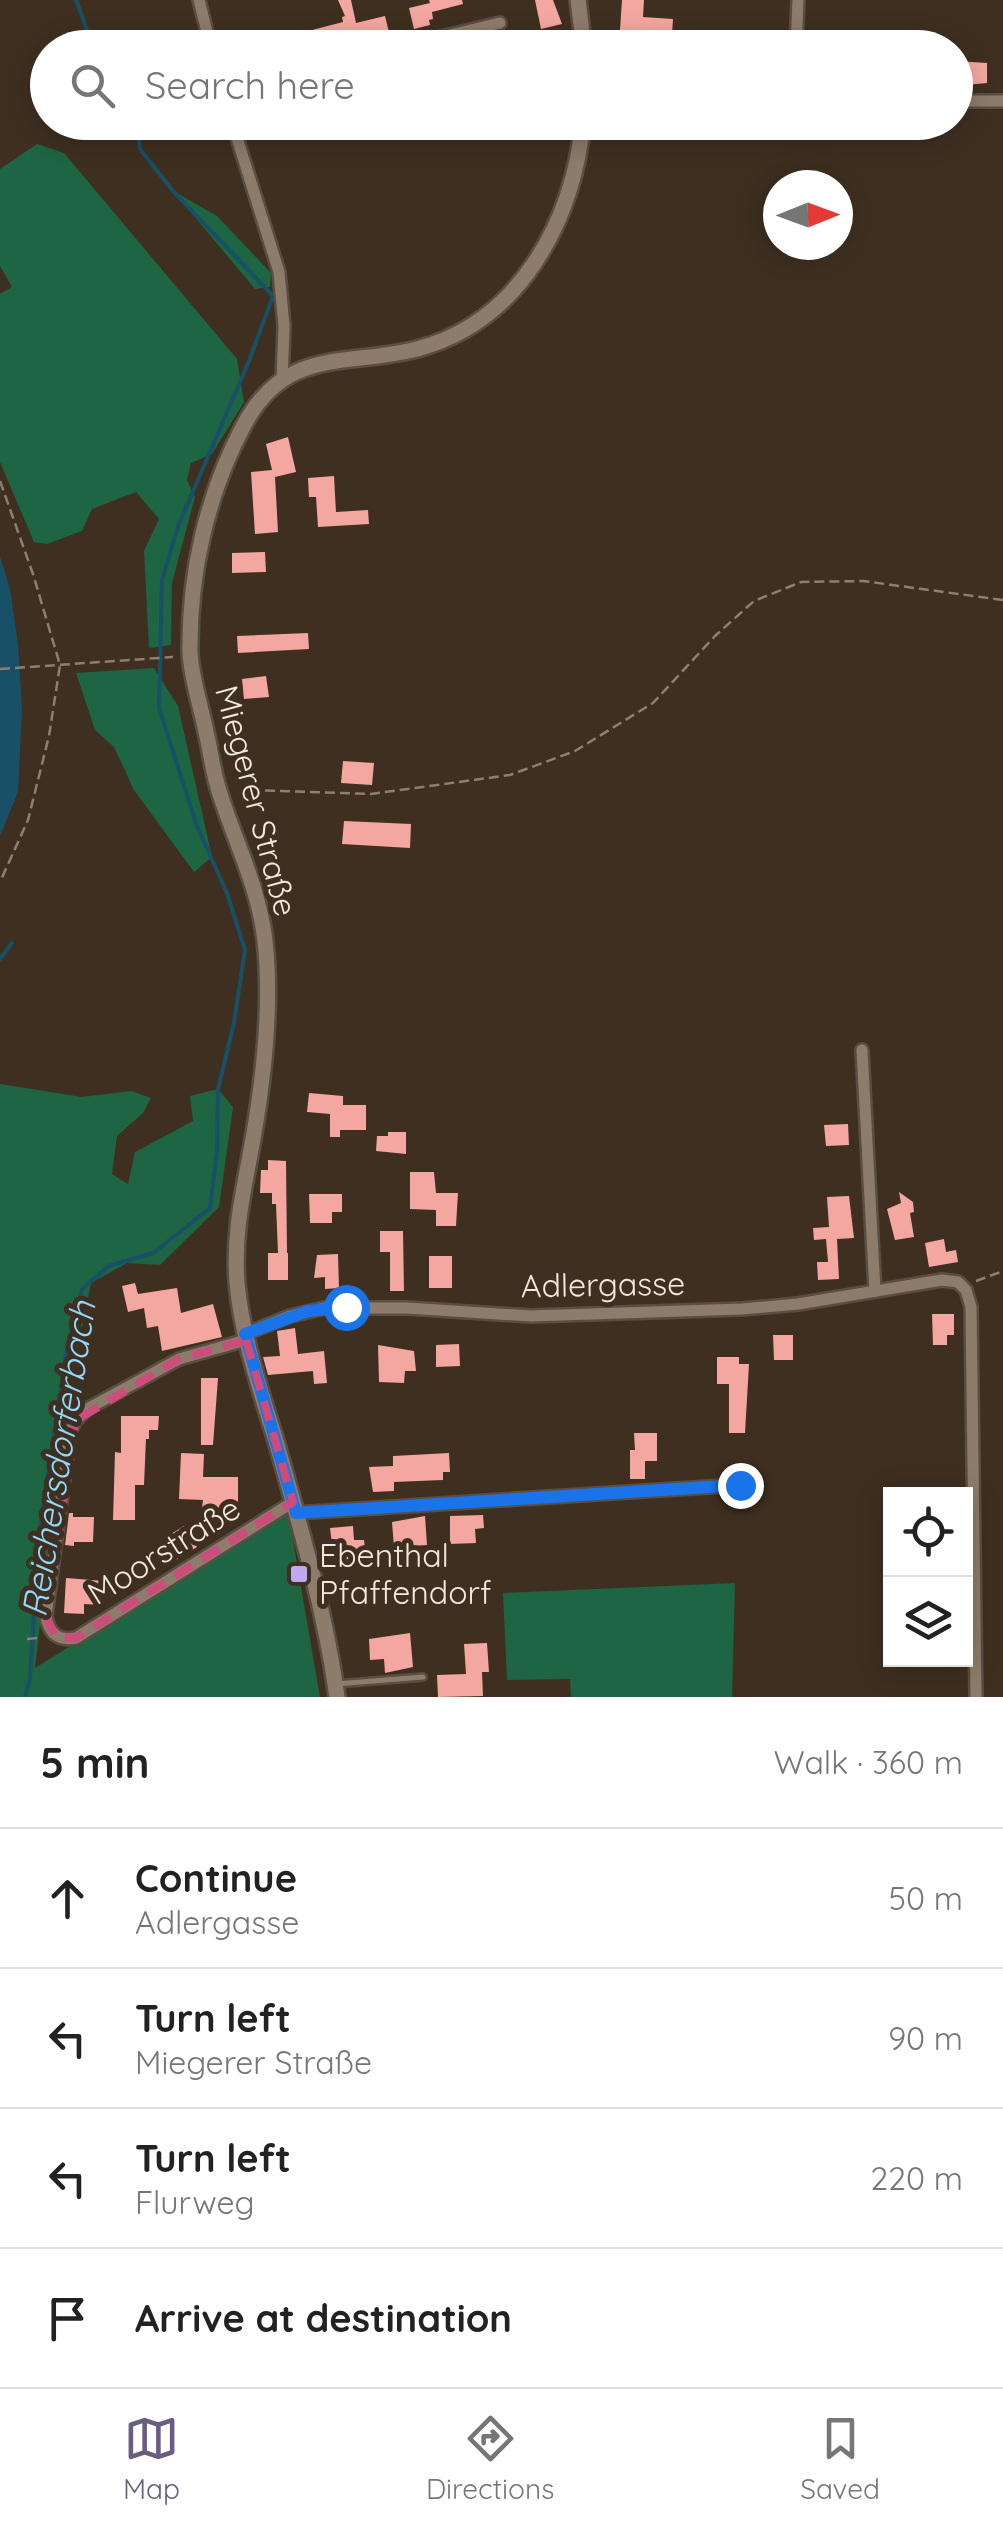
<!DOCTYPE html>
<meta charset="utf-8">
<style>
body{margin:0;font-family:Quicksand,sans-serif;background:#f6f6f6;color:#222}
.controls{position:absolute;right:30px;bottom:30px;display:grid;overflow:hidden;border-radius:0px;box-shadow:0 5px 25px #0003}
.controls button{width:90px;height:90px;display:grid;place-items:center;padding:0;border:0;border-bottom:2px solid #e0e0e0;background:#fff;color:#222;font:50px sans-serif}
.compass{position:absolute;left:763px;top:170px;width:90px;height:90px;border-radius:50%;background:#fff;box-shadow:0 5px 25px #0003;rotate:89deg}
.stop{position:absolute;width:30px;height:30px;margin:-22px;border:8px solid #1a73e8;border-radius:50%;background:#fff}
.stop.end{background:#1a73e8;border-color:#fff;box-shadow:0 2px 10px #0008}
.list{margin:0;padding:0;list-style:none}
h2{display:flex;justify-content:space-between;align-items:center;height:130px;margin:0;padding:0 40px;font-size:42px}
h2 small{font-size:32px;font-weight:400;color:#767676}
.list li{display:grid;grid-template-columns:65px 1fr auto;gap:30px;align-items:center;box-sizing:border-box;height:140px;padding:0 40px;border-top:2px solid #e0e0e0}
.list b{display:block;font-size:38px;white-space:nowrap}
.list p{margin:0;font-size:32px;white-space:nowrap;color:#767676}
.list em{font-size:32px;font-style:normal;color:#767676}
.icon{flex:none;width:55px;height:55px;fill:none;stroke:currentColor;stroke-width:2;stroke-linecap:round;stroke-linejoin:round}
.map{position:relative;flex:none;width:1003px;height:1697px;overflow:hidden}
.search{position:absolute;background:#fff;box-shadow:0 5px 25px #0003;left:30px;right:30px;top:30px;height:110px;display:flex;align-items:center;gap:25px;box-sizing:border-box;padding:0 35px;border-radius:55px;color:#767676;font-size:38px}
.sheet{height:690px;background:#fff}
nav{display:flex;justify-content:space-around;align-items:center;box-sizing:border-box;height:140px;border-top:2px solid #e0e0e0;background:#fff;font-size:28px;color:#767676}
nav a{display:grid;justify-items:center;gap:5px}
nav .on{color:#6a5e80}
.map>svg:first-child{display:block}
.green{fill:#1e6543}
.water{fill:#185067}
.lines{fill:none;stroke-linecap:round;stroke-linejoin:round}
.stream{stroke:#185067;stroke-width:4}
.building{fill:#f4a7a0}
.service-casing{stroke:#5a4d41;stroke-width:10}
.minor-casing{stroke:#5a4d41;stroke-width:16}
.secondary-casing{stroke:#5a4d41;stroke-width:20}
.path{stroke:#8c8073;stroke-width:2.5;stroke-dasharray:10 5;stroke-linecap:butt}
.service{stroke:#8d7c6b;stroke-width:5}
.minor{stroke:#8d7c6b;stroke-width:11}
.secondary{stroke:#8d7c6b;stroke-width:15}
.route{stroke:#1a73e8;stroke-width:12}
.marked{fill:none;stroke:#ce4c7c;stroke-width:8;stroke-dasharray:20 12;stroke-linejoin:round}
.poi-dot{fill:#c1a8f3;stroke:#3e2f20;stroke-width:4}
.labels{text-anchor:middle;stroke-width:10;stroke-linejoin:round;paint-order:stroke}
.street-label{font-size:32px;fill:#f2e8df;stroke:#3e2f20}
.poi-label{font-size:32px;fill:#f2e8df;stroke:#3e2f20;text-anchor:start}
.water-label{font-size:35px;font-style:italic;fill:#92dafd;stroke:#3e2f20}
</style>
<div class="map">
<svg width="1003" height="1697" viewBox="0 0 1003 1697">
<rect width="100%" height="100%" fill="#3e2f20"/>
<g class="green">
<polygon points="37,144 64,153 237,359 244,402 212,454 191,463 187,480 195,497 172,583 171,645 149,648 144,551 159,519 136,492 92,509 82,531 47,544 34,542 0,462 0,294 12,287 0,266 0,169"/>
<polygon points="173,191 217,216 271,273 270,287 255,289"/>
<polygon points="154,668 178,706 212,857 194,872 134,790 114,747 95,730 76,673"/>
<polygon points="0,1084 82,1097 131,1091 151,1098 143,1113 117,1136 112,1174 128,1184 135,1152 193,1121 190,1096 218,1089 233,1107 219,1207 160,1265 127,1263 91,1283 64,1417 35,1668 288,1511 320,1697 0,1697"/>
<polygon points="735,1583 732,1697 571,1697 570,1679 507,1680 503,1593"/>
</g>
<polygon class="water" points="0,556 10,589 18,644 22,709 18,792 0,836"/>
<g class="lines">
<g class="stream">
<polyline points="76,0 94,48"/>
<polyline points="0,959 12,943"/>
<polyline points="25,1697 30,1679 39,1533 67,1349 82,1289 109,1266 153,1253 210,1208 217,1151 218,1089 234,1023 245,950 227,893 197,826 159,708 162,580 179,524 249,361 273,296 173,191 140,149 137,122"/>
</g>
</g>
<g class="building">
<polygon points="338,0 351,0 356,23 385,16 389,32 372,36 371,31 346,36 348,44 332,48 328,44 312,48 263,48 262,43 343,22 342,17 345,16"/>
<polygon points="429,0 462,0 463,4 432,12 433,19 429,20 430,25 414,29 409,8 430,3"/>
<polygon points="535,0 553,0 562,24 541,29"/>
<polygon points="622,0 644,0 643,17 673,19 672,34 620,30"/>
<polygon points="956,61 987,63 987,83 956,86"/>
<polygon points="288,437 296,472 275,477 278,532 255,534 251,472 272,470 266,444"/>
<polygon points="334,476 336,512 368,510 369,524 318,527 316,497 309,497 308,478"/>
<polygon points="265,552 266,572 232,573 232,553"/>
<polygon points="308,633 309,649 238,653 237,636"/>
<polygon points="266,676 269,697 244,699 242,679"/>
<polygon points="343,761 374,763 372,785 341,783"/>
<polygon points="344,821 411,824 410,848 342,844"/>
<polygon points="309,1093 343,1096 343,1105 366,1105 366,1130 340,1130 340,1137 330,1137 330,1114 307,1112"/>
<polygon points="848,1124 849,1145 826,1146 824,1125"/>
<polygon points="388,1132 406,1132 406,1154 376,1151 377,1136 388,1136"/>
<polygon points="268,1160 286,1161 287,1253 278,1253 276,1204 272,1204 272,1193 260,1193 261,1170 268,1170"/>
<polygon points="410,1172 434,1172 436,1193 458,1193 456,1226 436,1226 436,1210 410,1209"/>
<polygon points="899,1192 913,1202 914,1212 910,1213 914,1237 895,1240 887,1209 901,1203"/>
<polygon points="309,1194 342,1194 342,1212 332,1212 332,1223 310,1223"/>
<polygon points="849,1196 854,1238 837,1239 839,1279 818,1280 817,1262 828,1262 826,1239 814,1240 813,1228 829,1227 827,1197"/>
<polygon points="380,1231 403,1231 404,1291 390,1291 390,1252 380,1252"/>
<polygon points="944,1239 946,1252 956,1250 958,1262 929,1267 925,1243"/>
<rect x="268" y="1253" width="20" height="27"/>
<polygon points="338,1254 339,1288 325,1289 325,1277 314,1278 317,1255"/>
<rect x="429" y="1256" width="23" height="32"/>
<polygon points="135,1283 138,1294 177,1288 181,1313 213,1304 222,1337 162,1351 158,1326 147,1328 144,1308 128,1312 122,1286"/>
<polygon points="932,1314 954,1314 954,1335 947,1335 947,1345 933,1345"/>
<polygon points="295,1328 298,1354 324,1351 327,1383 314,1384 313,1371 268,1375 263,1357 280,1356 277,1331"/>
<polygon points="773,1335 793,1335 793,1360 774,1360"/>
<polygon points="459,1344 460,1366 436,1367 436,1345"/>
<polygon points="378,1345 414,1351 416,1371 405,1371 404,1383 379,1382"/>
<polygon points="717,1357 739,1357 739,1364 749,1364 745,1433 729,1433 729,1384 717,1384"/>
<polygon points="201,1378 218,1378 213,1445 201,1445"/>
<polygon points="121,1416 159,1416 158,1430 149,1430 149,1439 146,1439 144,1485 135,1485 135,1520 113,1520 115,1452 121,1453"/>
<polygon points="634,1433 657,1433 657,1461 645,1461 645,1479 630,1479 630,1450 635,1450"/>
<polygon points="181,1453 204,1454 203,1477 238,1477 238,1508 202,1508 203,1500 179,1499"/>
<polygon points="449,1453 450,1472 443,1472 443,1480 394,1482 394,1491 373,1492 369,1467 393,1466 393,1456"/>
<polygon points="69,1513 73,1513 73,1517 94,1517 93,1542 74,1542 74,1546 65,1545"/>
<polygon points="483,1515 484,1528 475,1529 476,1543 450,1544 450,1516"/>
<polygon points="425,1516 427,1545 394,1547 392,1522"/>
<polygon points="184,1526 197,1547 176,1560 163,1539"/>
<polygon points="353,1526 354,1540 364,1540 366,1558 334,1560 330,1528"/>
<polygon points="66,1578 104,1581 102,1605 84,1604 84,1614 64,1613"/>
<polygon points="410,1633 413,1667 385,1673 384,1659 370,1660 369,1639"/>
<polygon points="487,1643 489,1672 482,1672 483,1696 438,1697 437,1675 466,1674 464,1644"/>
</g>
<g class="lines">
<g class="service-casing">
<polyline id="service" points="336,1684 423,1677"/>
</g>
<g class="minor-casing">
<g id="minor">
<polyline points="199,0 211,48"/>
<polyline points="395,48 500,23"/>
<polyline points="796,48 798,0"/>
<polyline points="956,101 1003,101"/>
<polyline points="232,122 279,272 284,326 282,381"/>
<polyline points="862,1050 875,1291"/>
<polyline points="245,1334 290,1316 324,1308 407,1308 531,1316 742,1309 798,1304 942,1280 958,1282 966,1290 971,1307 976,1697"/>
<path d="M246,1340L179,1359L87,1409L75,1421L70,1433L46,1616C49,1634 58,1641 76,1638L293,1502"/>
<polyline points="296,1513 740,1485"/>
</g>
</g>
<g class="secondary-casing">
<g id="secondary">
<polyline points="578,0 584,48"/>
<path d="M337,1697C325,1610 300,1526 276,1441C260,1389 242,1337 237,1283C233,1231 244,1190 253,1139C264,1076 272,1005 265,941C259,888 236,844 220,794C213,774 211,752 206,732C201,706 191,678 190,652C189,573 207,494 244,425C286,346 347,367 417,349C520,322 573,221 583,122"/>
</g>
</g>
<g class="path">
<polyline points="0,481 33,574 60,665 49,736 28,820 0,882"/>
<polyline points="0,669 173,657"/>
<polyline points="250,790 371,794 510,775 575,751 653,703 715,636 754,601 801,582 863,581 1003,600"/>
<polyline points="976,1281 1003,1271"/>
<polyline points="27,1639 38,1638"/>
</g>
<use href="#service" class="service"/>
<use href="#minor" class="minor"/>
<use href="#secondary" class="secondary"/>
</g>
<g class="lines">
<polyline class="route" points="346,1307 308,1311 245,1334 296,1513 740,1485"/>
</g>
<path class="marked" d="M246,1340L293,1502L76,1638L55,1636L46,1616L75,1421L179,1359Z"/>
<rect class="poi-dot" x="289" y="1564" width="20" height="20" rx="5"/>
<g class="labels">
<g class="street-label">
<text transform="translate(256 801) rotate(75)" y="11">Miegerer Straße</text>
<text transform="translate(603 1285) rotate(-1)" y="11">Adlergasse</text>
<text transform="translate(164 1551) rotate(-32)" y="11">Moorstraße</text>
</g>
<g class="poi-label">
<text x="319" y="1567">Ebenthal<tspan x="319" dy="37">Pfaffendorf</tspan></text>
</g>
<g class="water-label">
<text transform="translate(59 1459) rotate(-81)" y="12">Reichersdorferbach</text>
</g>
</g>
</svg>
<div class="controls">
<button><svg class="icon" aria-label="locate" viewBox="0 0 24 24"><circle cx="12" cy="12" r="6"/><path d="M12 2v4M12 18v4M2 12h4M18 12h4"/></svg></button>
<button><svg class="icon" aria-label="layers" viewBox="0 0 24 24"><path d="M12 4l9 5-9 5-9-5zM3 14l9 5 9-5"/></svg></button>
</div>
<svg class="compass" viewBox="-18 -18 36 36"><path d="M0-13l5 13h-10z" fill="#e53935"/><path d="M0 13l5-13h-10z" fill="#767676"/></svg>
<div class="stop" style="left:346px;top:1307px"></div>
<div class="stop end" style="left:740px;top:1485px"></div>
<div class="search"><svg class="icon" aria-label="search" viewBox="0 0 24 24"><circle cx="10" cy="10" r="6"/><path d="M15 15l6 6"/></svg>Search here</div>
</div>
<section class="sheet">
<h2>5 min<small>Walk · 360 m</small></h2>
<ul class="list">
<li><svg class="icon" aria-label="ahead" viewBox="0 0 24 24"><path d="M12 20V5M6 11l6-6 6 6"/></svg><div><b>Continue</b><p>Adlergasse</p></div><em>50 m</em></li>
<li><svg class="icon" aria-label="left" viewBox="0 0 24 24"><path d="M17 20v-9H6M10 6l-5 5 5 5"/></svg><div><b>Turn left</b><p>Miegerer Straße</p></div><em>90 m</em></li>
<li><svg class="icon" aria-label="left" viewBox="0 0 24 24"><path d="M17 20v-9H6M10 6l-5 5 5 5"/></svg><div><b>Turn left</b><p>Flurweg</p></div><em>220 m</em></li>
<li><svg class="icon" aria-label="arrive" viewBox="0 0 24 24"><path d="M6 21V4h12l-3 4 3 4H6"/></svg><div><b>Arrive at destination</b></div></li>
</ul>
</section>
<nav>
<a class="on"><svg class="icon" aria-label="map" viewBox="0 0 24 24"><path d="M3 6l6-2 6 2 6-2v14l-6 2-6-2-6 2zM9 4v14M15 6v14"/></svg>Map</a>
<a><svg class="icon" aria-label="directions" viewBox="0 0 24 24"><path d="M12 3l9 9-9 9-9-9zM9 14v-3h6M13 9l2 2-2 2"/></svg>Directions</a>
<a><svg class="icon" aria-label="saved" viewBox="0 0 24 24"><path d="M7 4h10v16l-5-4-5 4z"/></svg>Saved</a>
</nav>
